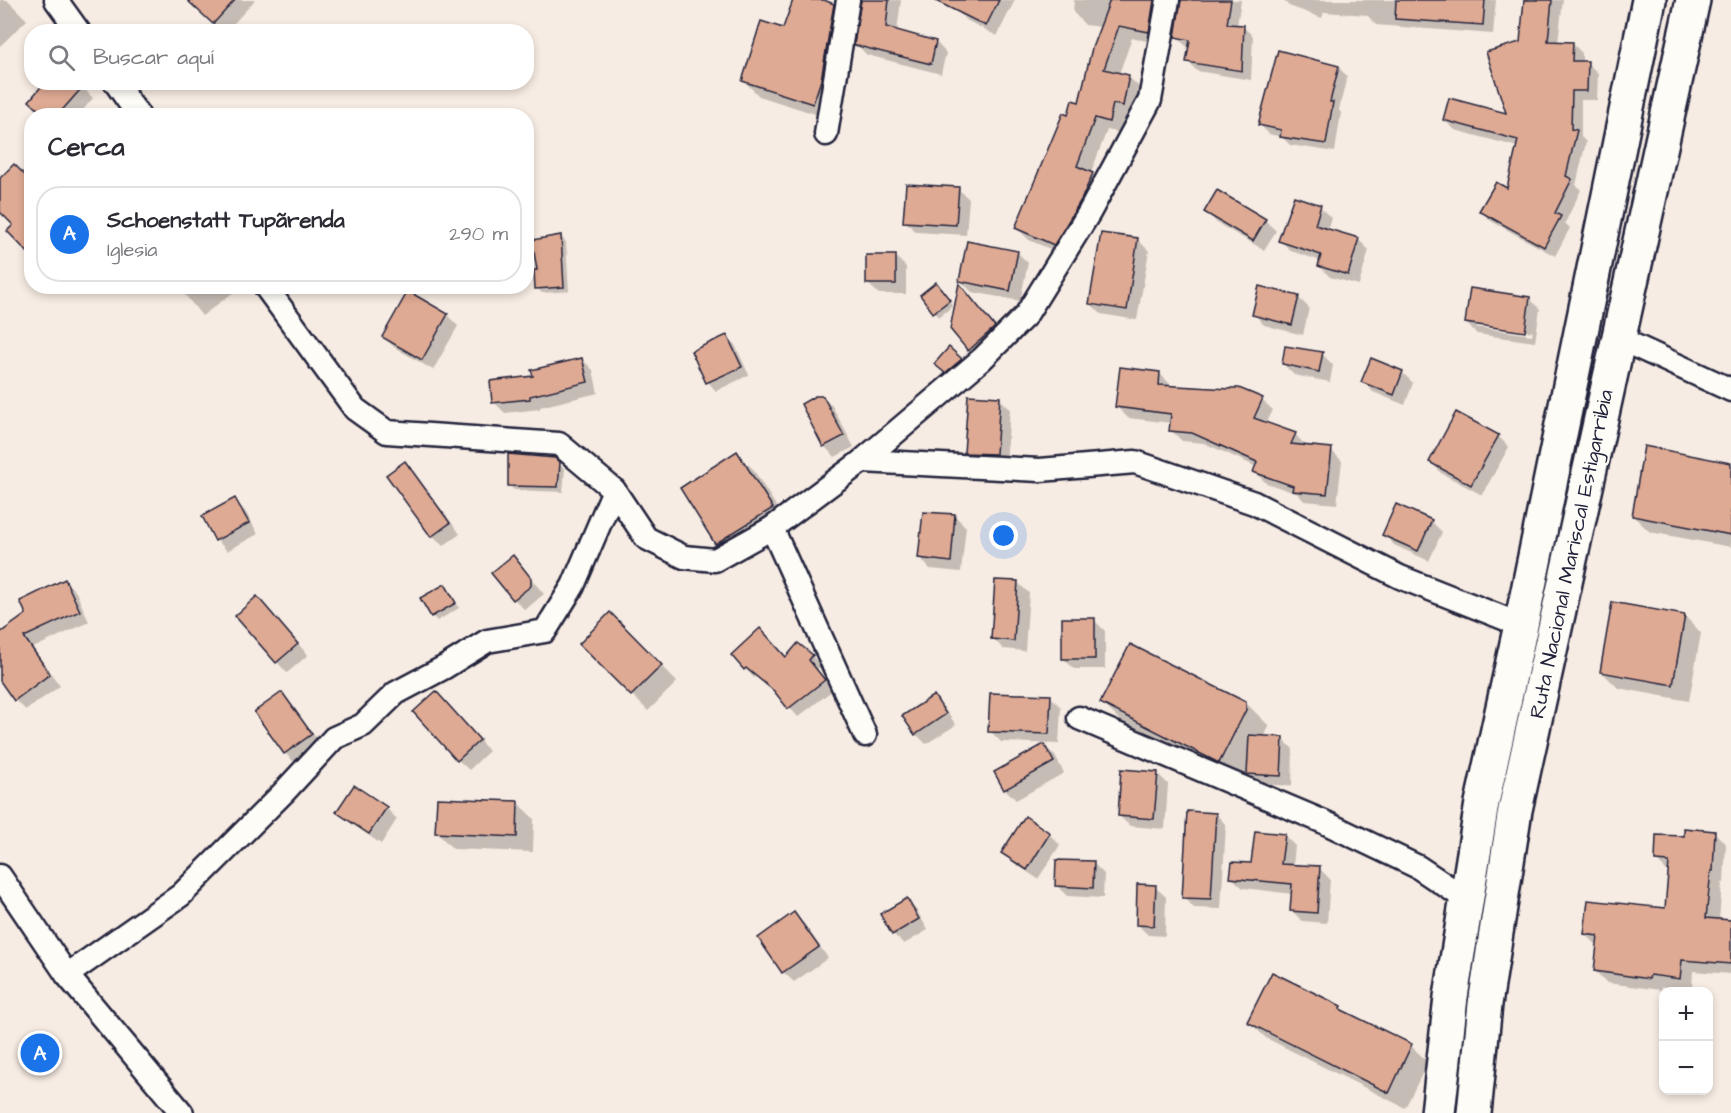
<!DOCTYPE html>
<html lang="es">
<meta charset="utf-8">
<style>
body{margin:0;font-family:"Architects Daughter",sans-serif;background:#f2f2f3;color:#2b2b33}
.controls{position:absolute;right:18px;bottom:18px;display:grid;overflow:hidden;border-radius:12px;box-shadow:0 3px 9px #0003}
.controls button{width:54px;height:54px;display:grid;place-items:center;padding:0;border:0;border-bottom:2px solid #e1e1e2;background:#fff;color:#2b2b33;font:30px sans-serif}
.you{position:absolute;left:1004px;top:536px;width:21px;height:21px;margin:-15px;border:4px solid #fff;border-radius:50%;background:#1a73e8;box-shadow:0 0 0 9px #1a73e833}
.badge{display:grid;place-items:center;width:39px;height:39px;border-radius:50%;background:#1a73e8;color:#fff;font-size:20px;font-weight:700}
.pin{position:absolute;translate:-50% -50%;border:3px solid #fff;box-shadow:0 2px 6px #0006}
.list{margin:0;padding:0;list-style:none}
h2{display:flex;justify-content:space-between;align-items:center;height:78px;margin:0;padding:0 24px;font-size:26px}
h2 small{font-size:20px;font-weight:400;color:#7c7c81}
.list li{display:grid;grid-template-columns:39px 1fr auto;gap:18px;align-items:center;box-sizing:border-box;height:96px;margin:0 12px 12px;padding:0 12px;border:2px solid #e1e1e2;border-radius:24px}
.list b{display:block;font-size:22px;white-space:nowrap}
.list p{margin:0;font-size:20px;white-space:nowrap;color:#7c7c81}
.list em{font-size:20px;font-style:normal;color:#7c7c81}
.icon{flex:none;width:33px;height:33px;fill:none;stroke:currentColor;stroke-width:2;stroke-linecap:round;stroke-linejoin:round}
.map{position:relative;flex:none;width:1731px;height:1113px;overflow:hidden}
.search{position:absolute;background:#fff;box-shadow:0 3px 9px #0003;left:24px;top:24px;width:510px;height:66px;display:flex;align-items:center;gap:15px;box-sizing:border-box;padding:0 21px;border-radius:24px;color:#7c7c81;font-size:22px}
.panel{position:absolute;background:#fff;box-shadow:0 3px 9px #0003;left:24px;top:108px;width:510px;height:186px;border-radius:24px}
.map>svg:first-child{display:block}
.shadow{fill:#0003;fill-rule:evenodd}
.building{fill:#dfaa94;stroke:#22223b;stroke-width:1.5}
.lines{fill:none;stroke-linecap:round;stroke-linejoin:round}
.street-casing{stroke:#22223b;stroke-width:27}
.highway-casing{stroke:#22223b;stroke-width:38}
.street{stroke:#fdfcf7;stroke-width:22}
.highway{stroke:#fdfcf7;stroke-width:33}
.labels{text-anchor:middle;stroke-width:4.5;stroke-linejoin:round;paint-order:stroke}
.street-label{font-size:21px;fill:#22223b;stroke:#fdfcf7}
</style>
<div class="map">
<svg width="1731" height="1113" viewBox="0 0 1731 1113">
<rect width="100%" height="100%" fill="#f7ece3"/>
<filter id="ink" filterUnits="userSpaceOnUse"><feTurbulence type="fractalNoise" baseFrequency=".0167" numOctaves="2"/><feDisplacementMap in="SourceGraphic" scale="12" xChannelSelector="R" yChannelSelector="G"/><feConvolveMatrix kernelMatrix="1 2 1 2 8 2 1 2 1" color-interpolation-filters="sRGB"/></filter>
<g filter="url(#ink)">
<g class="shadow">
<polygon points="0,0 7,0 27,20 0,46"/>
<polygon points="199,0 255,0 226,32 222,32 205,16"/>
<polygon points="795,0 820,0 833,5 848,20 828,118 759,96 744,81 784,30"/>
<polygon points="862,0 901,0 897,32 936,42 946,53 941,74 867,55 856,44"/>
<polygon points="960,0 1015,0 997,36 966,20 956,10"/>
<polygon points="1074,0 1164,0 1161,44 1132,38 1119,74 1129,77 1141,89 1135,117 1126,115 1121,133 1107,130 1091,173 1104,186 1066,256 1029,240 1017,228 1069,117 1080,103 1101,27 1085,25 1073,12"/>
<polygon points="1182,0 1241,0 1237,26 1243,27 1253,36 1251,80 1197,71 1188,62 1190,47 1186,46 1177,37"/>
<polygon points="1283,0 1496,0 1493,34 1376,25 1367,15 1324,12 1322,18 1289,6"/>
<polygon points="1526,0 1563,0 1558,43 1572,43 1582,53 1582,63 1587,63 1598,73 1597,100 1581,100 1581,137 1586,142 1576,185 1581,190 1565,223 1570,228 1555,256 1491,221 1481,211 1508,190 1518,147 1455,130 1444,120 1508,115 1521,43"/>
<polygon points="1338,67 1347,76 1339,110 1341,113 1335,152 1290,145 1282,137 1269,134 1260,125"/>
<polygon points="77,82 93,98 78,116 46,116"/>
<polygon points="958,189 969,199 966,235 916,232 905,221"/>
<polygon points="1320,207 1331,218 1327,230 1358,239 1369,250 1359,285 1330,277 1319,266 1321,261 1291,251 1280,240"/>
<polygon points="1206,212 1265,220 1276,231 1264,250 1217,223"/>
<polygon points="561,237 566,242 569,291 542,293 537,288 533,242"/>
<polygon points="1138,240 1149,251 1137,320 1101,314 1091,304"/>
<polygon points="1017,252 1028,263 1020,301 972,292 961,281"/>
<polygon points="895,256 906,267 906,294 879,294 868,284"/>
<polygon points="178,286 242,286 202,316"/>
<polygon points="960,286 1004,339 980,360 969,350"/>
<polygon points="941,289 953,306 939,317 934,312"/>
<polygon points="1299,298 1309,308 1303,335 1264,325 1254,314"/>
<path d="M1529,298L1540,309L1535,342L1477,334L1466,323ZM1476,324L1533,332L1532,335L1476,327Z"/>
<polygon points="447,315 458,326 433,370 394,347 384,337"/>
<polygon points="727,336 735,345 749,375 716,391 708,382 693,352"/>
<polygon points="949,349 965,364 951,377 937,364"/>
<polygon points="1322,354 1333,365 1330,382 1294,375 1283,364"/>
<polygon points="582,359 593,370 598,393 540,407 540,409 505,413 494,402 535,378"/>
<polygon points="1402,372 1413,383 1405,405 1373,392 1363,381"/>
<polygon points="1160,374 1170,384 1170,387 1231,391 1233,387 1262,400 1273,410 1266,424 1295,434 1305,445 1305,447 1331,450 1342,461 1337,504 1304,501 1298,494 1266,483 1255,472 1257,467 1204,443 1182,441 1171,430 1171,423 1128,418 1117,407"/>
<polygon points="821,395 832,406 854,447 835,457 824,446 803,405"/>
<polygon points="999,398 1010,409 1006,464 976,463 966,452"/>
<polygon points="1498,436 1509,447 1482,495 1441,473 1431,462"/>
<polygon points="736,453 753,469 788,525 733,560 716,543 682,488"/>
<polygon points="405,463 415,474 460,534 443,546 433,536"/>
<polygon points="559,464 565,469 563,492 514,490 509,485"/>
<polygon points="1731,465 1731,547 1650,532 1633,516"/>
<polygon points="235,500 245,511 258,534 227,551 217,540 204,517"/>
<polygon points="955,516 966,527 961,572 930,569 920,558"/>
<polygon points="1431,521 1442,532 1429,561 1394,545 1384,534"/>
<polygon points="513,557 544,594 525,610 514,599"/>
<polygon points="65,581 76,592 89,622 33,648 60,686 26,710 15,700 0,678 0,634 28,615"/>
<polygon points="1018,583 1029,593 1025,651 1003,649 993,638"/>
<polygon points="445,586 459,608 437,621 432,616"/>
<polygon points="257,598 308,655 287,673 277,662"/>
<polygon points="610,614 677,682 648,711 581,644"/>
<polygon points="1685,616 1701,633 1689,701 1618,688 1602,672"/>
<polygon points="1094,620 1105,631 1105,669 1074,669 1063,658"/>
<polygon points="1131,646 1248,705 1269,726 1264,738 1283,739 1293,749 1292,786 1259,784 1247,772 1241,783 1124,724 1102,703"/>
<polygon points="733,655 786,659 812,656 821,665 817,670 833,690 798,717 779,695 756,676 754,678"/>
<polygon points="281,694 292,705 322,746 296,764 285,753 256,712"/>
<polygon points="1050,696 1061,707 1059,744 1001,742 990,731"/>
<polygon points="934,697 944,708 956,725 926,744 916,734"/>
<polygon points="446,704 489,751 469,770 458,760"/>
<polygon points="1044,745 1055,756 1064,773 1016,800 1005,789"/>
<polygon points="1157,773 1168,784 1165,829 1130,826 1119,816"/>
<polygon points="518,803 534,819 533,852 453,849 437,833"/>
<polygon points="386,808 397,819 381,844 349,822 338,812"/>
<polygon points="1216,814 1226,825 1221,909 1194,908 1184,897"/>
<polygon points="1025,818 1049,834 1060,845 1038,879 1014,863 1003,852"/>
<polygon points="1714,832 1726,844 1724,883 1722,883 1719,921 1731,922 1731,974 1693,971 1692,990 1661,987 1661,990 1607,983 1595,971 1598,946 1585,934 1666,910 1670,874 1657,861 1685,838"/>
<polygon points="1284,835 1295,846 1293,866 1319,868 1330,879 1327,923 1302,921 1292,911 1293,894 1243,888 1232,878 1253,864"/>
<polygon points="1093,863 1104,874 1103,898 1067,896 1057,886"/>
<polygon points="1155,887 1166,897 1165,936 1148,935 1137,924"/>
<polygon points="907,900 917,911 928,930 904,944 893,934"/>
<polygon points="794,914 805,925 828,958 794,982 783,972"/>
<polygon points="1340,1007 1347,1014 1411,1046 1428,1062 1405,1108 1266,1038 1249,1022"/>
</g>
<g class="building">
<polygon points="187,0 235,0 213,24"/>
<polygon points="793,0 824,0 834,4 821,80 813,104 742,81 761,21 783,28"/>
<polygon points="861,0 889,0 886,27 936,41 931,64 854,45"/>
<polygon points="934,0 999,0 986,26"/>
<polygon points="1110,0 1154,0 1149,32 1119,26 1104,69 1129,75 1123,106 1113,104 1109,122 1095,118 1077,166 1093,173 1081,200 1054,245 1015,228 1063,113 1068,115 1072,100 1079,102 1092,48"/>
<polygon points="1181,0 1231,0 1227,24 1244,25 1242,71 1186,62 1190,40 1175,37"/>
<polygon points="1396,0 1485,0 1483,25 1395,19"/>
<polygon points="1524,0 1552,0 1548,41 1573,42 1572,61 1588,61 1587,91 1572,91 1571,129 1577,130 1566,176 1572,179 1555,213 1561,216 1544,247 1479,211 1496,182 1507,188 1518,140 1443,120 1449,98 1506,113 1486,52 1520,42"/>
<polygon points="1278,50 1339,66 1330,102 1333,102 1326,144 1280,137 1281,130 1258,125"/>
<polygon points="45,82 87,82 57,116 45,116 29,101"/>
<polygon points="14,164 32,182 32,257 7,231 13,225 0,212 0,178"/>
<polygon points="906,184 959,187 956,225 903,222"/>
<polygon points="1217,190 1266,219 1253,241 1204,212"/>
<polygon points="1294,196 1321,205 1315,225 1359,238 1348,275 1318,266 1321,255 1278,241"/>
<polygon points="1101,233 1138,238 1127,310 1089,304"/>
<polygon points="561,235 564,287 535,289 534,270 537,270 532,240"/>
<polygon points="967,241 1018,251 1010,291 959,281"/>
<rect x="866" y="255" width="30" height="29"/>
<polygon points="936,282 950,300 933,313 920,295"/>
<polygon points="959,283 995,327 968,351 950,329"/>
<polygon points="1259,286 1299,296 1292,325 1252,315"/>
<polygon points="1470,288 1530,297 1525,332 1465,323"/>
<polygon points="408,291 448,314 422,360 382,337"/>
<polygon points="727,335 742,367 706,383 691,351"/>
<polygon points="1285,346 1323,352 1319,372 1282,364"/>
<polygon points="949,347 962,359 945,373 934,364"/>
<polygon points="582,358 588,382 530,396 530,399 492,403 490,381 533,376 531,370"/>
<polygon points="1371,358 1403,371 1394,395 1361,382"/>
<polygon points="1120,367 1160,372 1159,385 1230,389 1231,388 1239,388 1263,398 1254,418 1296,433 1291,444 1332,448 1327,494 1292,491 1293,486 1253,472 1257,462 1192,433 1169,431 1171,414 1115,407"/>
<polygon points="968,395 1000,397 996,454 964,453"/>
<polygon points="815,396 823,396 844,436 823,447 801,404"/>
<polygon points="1456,412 1499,435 1471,485 1429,462"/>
<polygon points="1644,446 1731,463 1731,535 1632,516"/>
<polygon points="737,451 773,508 715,544 680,488"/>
<polygon points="508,454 555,458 560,463 558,487 508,486"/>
<polygon points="405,461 450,523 431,537 386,475"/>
<polygon points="235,498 249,523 215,541 202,516"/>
<polygon points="1396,504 1432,520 1418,551 1382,535"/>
<polygon points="923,512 955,514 951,562 918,558"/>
<polygon points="513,555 531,578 531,586 513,600 491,573"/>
<polygon points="65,579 80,611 24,637 50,674 14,701 0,681 0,633 26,614 20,601"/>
<polygon points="995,580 1018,581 1014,641 991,639"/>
<polygon points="445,584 456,603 431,617 420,598"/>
<polygon points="257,596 298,644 276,663 235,616"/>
<polygon points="1612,602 1685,615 1673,685 1600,672"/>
<polygon points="610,612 662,665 631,696 579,644"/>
<rect x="1062" y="618" width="33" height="41"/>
<polygon points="760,628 786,657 798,643 813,655 809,660 825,680 788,709 774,691 746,668 744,670 731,655"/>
<polygon points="1130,644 1246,702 1246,710 1219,763 1100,703"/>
<polygon points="436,691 480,740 457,761 413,712"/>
<polygon points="282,692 312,734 284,754 254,712"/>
<polygon points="990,693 1051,695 1049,734 988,732"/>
<polygon points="934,695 946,714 915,735 902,716"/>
<polygon points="1249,735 1283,737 1281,776 1247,774"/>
<polygon points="1044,744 1054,762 1004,790 994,772"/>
<polygon points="1121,769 1158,772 1154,819 1118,816"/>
<polygon points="354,785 387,807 369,834 336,812"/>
<polygon points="437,798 518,801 517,837 435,833"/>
<polygon points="1187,811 1216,813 1211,899 1182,898"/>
<polygon points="1025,816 1050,833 1027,870 1001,853"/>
<polygon points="1684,828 1715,831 1713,871 1711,871 1706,918 1731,920 1731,964 1682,960 1680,979 1650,975 1649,979 1594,971 1598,936 1584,934 1588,900 1665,908 1669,862 1655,861 1656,835 1684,836"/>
<polygon points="1255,831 1285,834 1281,864 1320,866 1317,913 1290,911 1292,884 1230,878 1232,862 1251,863"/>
<polygon points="1056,860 1094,861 1093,888 1055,886"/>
<polygon points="1137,884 1156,885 1154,926 1136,925"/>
<polygon points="907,898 919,919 892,935 880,914"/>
<polygon points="794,912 819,947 782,973 758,938"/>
<polygon points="1272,972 1341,1006 1340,1009 1412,1044 1389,1093 1247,1022"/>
</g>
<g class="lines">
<g class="street-casing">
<g id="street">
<polyline points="56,0 79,32"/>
<polyline points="115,82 139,116"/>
<polyline points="826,134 848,0"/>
<polyline points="1618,338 1731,390"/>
<polyline points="862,461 1040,470 1135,462 1254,503 1400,577 1521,625"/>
<polyline points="614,490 646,538 684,557 715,560 772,528 862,461 982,359 1026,315 1089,213 1150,100 1168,0"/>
<polyline points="772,528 865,735"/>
<polyline points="1079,718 1324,822 1418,867 1466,899"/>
<polyline points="0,876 67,975 182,1113"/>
<polyline points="67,975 181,895 283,793 334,738 363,725 396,693 445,667 487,641 545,631 573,586 614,490 559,444 387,432 355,409 265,286"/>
</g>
</g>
<g class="highway-casing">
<g id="highway">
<polyline points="1438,1113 1451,997 1482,803 1521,625 1649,0"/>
<polyline points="1474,1113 1485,1004 1515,810 1693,0"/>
</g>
</g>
<use href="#street" class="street"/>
<use href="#highway" class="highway"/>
</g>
</g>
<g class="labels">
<g class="street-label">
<text transform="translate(1571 554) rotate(-78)" y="7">Ruta Nacional Mariscal Estigarribia</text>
</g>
</g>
</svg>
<div class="controls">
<button>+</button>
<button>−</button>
</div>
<div class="you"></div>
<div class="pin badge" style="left:40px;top:1053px">A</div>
<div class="search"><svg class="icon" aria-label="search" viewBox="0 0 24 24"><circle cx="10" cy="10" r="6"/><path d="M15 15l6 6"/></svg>Buscar aquí</div>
<section class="panel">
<h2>Cerca<small></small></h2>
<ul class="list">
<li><span class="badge">A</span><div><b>Schoenstatt Tupãrenda</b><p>Iglesia</p></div><em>290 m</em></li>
</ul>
</section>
</div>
